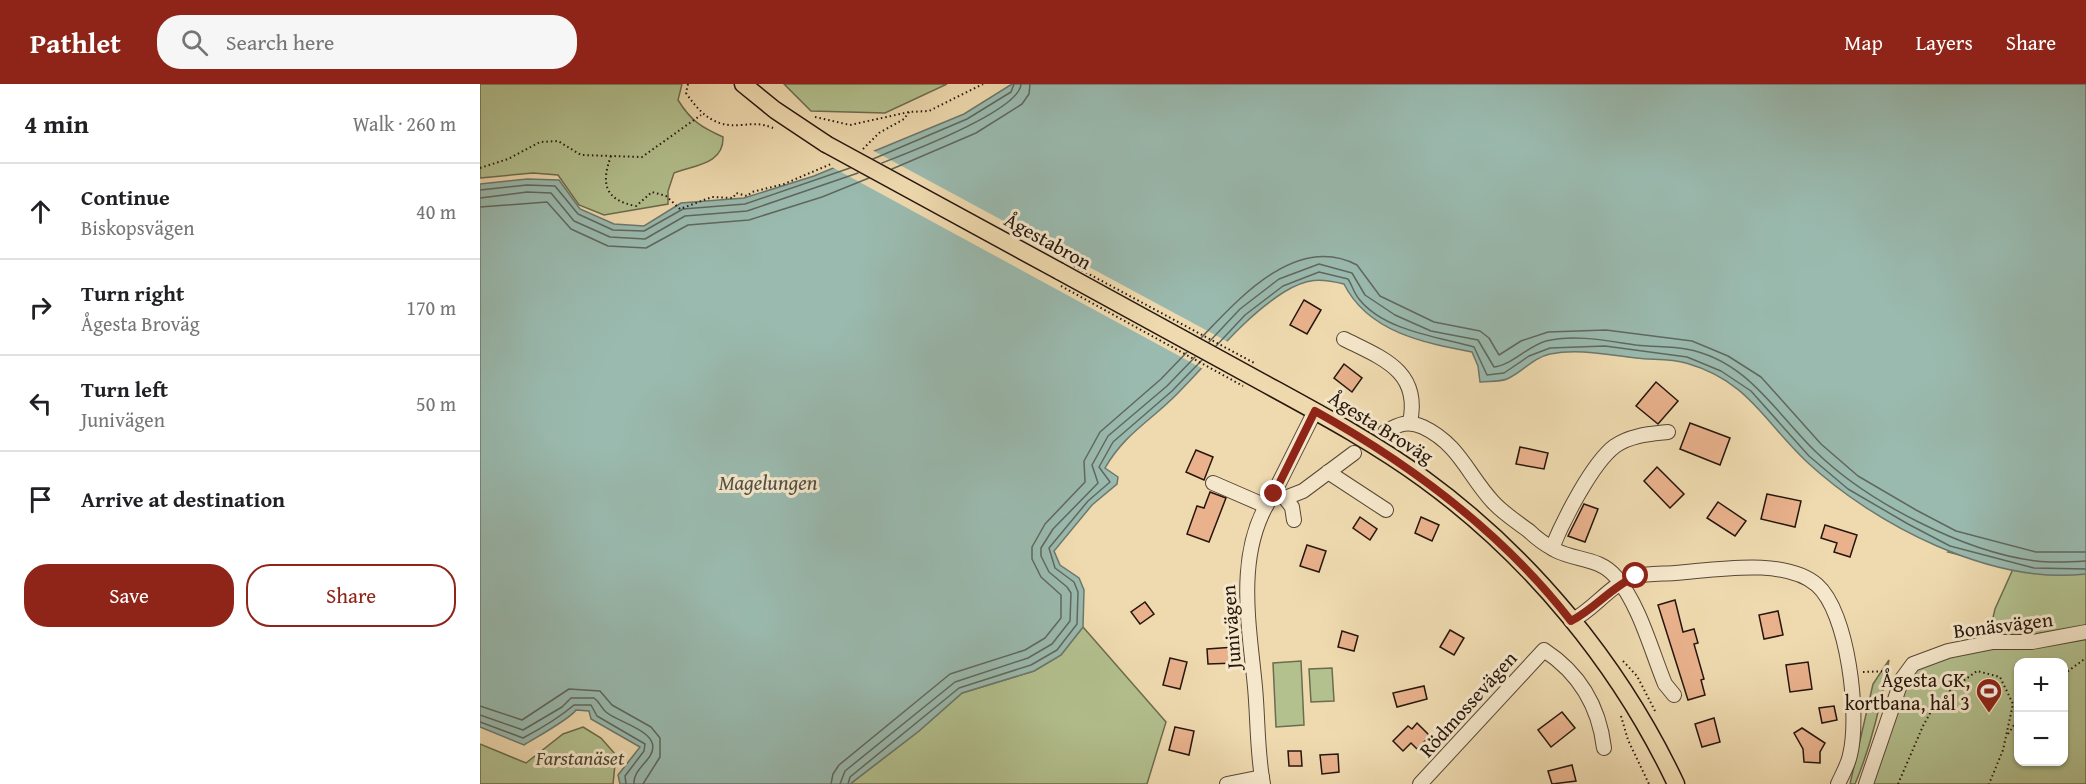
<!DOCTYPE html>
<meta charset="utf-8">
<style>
body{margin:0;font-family:"Gentium Book Plus",serif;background:#f6f6f6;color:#202124}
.controls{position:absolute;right:18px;bottom:18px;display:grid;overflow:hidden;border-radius:12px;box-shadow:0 2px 4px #0004}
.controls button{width:54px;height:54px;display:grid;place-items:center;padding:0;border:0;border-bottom:2px solid #e0e0e0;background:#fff;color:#202124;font:30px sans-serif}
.stop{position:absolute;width:18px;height:18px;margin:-14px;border:4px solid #8f2418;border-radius:50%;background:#fff}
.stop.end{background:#8f2418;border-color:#fff;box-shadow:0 2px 6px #0008}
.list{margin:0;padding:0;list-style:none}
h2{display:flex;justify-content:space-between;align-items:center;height:78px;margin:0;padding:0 24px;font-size:26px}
h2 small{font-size:20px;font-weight:400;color:#757577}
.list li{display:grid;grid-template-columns:39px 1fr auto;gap:18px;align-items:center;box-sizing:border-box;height:96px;padding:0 24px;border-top:2px solid #e0e0e0}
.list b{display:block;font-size:22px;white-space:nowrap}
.list p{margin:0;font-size:20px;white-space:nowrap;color:#757577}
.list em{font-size:20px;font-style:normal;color:#757577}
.actions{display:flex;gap:12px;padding:18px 24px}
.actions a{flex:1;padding:14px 0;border:2px solid #8f2418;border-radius:24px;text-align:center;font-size:21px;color:#8f2418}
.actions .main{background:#8f2418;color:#fff}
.icon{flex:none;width:33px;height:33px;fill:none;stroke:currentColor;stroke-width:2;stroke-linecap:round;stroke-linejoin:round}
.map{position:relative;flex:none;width:1606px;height:700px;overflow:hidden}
header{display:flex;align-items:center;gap:36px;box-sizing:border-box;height:84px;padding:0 30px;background:#8f2418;color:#fff}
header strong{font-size:28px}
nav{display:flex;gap:33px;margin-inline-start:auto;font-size:21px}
.search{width:420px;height:54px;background:#f6f6f6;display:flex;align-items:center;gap:15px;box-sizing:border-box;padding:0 21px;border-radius:24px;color:#757577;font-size:22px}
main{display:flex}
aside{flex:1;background:#fff}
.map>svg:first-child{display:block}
.green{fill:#b3c18f;stroke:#6c6c4e;stroke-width:1.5;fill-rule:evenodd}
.water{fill:#9abaaf;stroke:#6c786e;stroke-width:1.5}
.pier{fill:#efdaaf}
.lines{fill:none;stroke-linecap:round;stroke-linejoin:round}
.shore{stroke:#60685e;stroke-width:1.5}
.building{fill:#e9b28d;stroke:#26160d;stroke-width:1.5}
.minor-casing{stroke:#584736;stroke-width:16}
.major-casing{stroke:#26160d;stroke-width:19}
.path{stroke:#26160d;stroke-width:2;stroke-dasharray:1.5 3;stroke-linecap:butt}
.minor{stroke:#f5e7cb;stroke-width:14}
.major{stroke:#efdaaf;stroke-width:16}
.major-bridge-casing{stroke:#26160d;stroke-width:19;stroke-linecap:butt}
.path-bridge{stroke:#26160d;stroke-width:2;stroke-dasharray:1.5 3;stroke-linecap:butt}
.major-bridge{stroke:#efdaaf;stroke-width:16}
.route{stroke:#8f2418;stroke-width:8}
.labels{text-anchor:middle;stroke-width:6;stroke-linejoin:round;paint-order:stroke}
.street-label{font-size:20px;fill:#26160d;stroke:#f5e7cb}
.poi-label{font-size:20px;fill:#26160d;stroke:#f5e7cb;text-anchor:end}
.park-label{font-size:20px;font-style:italic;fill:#504934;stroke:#f5e7cb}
.water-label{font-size:21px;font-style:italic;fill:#4f4f46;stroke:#f5e7cb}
</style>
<header>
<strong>Pathlet</strong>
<div class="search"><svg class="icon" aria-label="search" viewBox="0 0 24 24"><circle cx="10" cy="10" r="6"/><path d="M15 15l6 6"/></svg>Search here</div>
<nav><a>Map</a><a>Layers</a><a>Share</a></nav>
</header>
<main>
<aside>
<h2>4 min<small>Walk · 260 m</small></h2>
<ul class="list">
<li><svg class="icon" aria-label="ahead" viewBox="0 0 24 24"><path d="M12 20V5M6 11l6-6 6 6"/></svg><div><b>Continue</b><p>Biskopsvägen</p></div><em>40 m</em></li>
<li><svg class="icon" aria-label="right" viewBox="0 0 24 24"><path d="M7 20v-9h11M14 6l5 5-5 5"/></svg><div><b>Turn right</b><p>Ågesta Broväg</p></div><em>170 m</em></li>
<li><svg class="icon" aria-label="left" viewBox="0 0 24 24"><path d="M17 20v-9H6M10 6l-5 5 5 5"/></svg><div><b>Turn left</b><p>Junivägen</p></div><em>50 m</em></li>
<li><svg class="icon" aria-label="arrive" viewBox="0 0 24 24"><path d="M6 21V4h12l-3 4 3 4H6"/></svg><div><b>Arrive at destination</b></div></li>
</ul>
<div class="actions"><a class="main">Save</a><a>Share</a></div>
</aside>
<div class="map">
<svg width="1606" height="700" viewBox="0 0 1606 700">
<rect width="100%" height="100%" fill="#efdaaf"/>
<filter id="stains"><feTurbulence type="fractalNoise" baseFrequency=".00333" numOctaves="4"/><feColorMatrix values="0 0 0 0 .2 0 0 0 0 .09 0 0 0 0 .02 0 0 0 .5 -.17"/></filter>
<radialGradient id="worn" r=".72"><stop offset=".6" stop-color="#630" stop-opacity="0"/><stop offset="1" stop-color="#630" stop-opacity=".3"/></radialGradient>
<g class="green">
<path d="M0,0H202L198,16C211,37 221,43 243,53C244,80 215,81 194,89L188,107V120L124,131L99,121L78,91L53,89L0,94Z"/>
<polygon points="304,0 467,0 405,29 331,27"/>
<path d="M1606,383V700H1386L1433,580L1507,559L1515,525L1533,485L1468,468ZM1538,578H1584V678H1538Z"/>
<polygon points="603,543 686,638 667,700 370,700 439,647 482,609 554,587 581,571"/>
<path d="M1409,576C1401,618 1392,660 1375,700H1370L1393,600Z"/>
<polygon points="821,577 824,641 796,643 793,579"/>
<polygon points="852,584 854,617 831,618 829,585"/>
<polygon points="103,643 121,654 136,671 133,700 0,700 0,660 46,679 83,650"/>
</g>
<path class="water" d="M532,0H1606V490C1511,501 1395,441 1327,378C1284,338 1269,297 1206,279C1190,274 1172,276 1156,274C1128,271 1099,264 1070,270C1052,274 1043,288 1027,295C1020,298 1008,297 1000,298L998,282L992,268C944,259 888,248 864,200C840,194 827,194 804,208C763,234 732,275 698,309C671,337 645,349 625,384L638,393L637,400L612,421L574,467L580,481L599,494L604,506L603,543L581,571L554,587L482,609L439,647L370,700H140L138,691L160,663L111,635L109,627L96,626C90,635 55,654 44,661L0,643V100L47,95L79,96L100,125L134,140L164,142L201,119L264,114L334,92L484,30Z"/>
<polygon class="pier" points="392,66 750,259 725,286 350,82"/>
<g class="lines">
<g class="shore">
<polyline points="393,75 487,35 531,8 534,0"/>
<path d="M402,79C428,69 540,26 541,0"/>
<polyline points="412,85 496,49 542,20 549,10 550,0"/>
<polyline points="0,106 47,101 75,102 98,130 133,146 164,147 203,125 265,120 370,84"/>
<polyline points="0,114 47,108 71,109 94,137 130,153 165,155 205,132 267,127 378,89"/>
<polyline points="0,123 67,118 91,145 128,162 166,164 208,141 269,136 342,113 389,94"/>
<path d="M721,254C759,214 817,149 877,181L900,212L954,238L1000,247L1009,254L1019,271L1041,257L1068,248L1126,246L1212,257L1248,272L1281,293L1341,360L1378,392L1436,426L1476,447L1556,468H1606"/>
<path d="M729,258L760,225L799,195L839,180L872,189L885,211L915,231L951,247L998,256L1014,283C1030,282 1048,262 1066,257C1095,250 1128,257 1156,261C1173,263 1190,262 1206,265C1267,276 1295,328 1335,367C1387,418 1484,468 1556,477C1572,479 1590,478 1606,477"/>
<path d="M736,262L765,231L803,202L839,188L868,195C872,201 874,209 879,215C904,247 959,253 994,263L1007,291L1024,289L1049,272L1070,264L1125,262L1207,273L1241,287L1271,307L1329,372L1368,405L1428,440L1470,462L1554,484L1606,485"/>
<polyline points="0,622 42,636 89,605 120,607 132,621 171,643 180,654 180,673 163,700"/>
<path d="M0,631L43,646L82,623L91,614H114C120,618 121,624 126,628C138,639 185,648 170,672C164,681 153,689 154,700"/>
<path d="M0,638L43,654C60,645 80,633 94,621H111L117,632L165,660L164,667L145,692L146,700"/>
<polyline points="351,700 353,690 359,681 470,590 545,566 565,554 581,534 581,511 561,493 552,475 552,463 565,440 605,398 604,377 620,348 681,295 707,268"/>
<polyline points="360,700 365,687 475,598 548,574 572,560 590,537 591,509 587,503 569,488 561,472 561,464 573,445 618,399 612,381 628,352 687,302 715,273"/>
<polyline points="368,700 370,693 479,604 551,581 577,566 597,540 598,508 594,498 575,484 569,464 608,417 630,398 619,383 633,358 692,307 722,276"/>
</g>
</g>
<g class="building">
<polygon points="824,216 841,226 827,250 810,241"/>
<polygon points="864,280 882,294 872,308 854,294"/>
<polygon points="1176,298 1198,317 1178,340 1156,322"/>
<polygon points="1210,339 1250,354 1240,381 1200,365"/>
<polygon points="1040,363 1068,369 1064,385 1036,380"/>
<polygon points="716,366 733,373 724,396 706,388"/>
<polygon points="1177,383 1204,410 1190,424 1164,397"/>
<polygon points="730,408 746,414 729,458 707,450 717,422 724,424"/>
<polygon points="1287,410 1321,417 1315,443 1281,435"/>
<polygon points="1238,418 1266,437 1255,452 1227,434"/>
<polygon points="1104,420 1118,425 1105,458 1088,452"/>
<polygon points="880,433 897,445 890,456 873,444"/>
<polygon points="941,433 959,441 952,457 935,449"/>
<polygon points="1345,441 1377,451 1370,473 1354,468 1357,459 1341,454"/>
<polygon points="827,461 846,467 839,488 820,482"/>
<polygon points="1195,516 1203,548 1214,545 1218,559 1214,560 1224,595 1221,596 1225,611 1208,616 1178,521"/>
<polygon points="665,518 674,530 660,540 651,528"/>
<polygon points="1298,527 1303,551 1284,555 1279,531"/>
<polygon points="970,546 984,554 974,571 960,563"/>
<polygon points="862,547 878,552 874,567 858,563"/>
<polygon points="755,563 756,579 728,580 727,565"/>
<polygon points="690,574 707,578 700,605 683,601"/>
<polygon points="1328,578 1332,605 1310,608 1306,581"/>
<polygon points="944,602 947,615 917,623 913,609"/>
<polygon points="1354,622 1357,636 1342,639 1339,624"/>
<polygon points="1082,628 1095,644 1071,663 1058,646"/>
<polygon points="1234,634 1240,658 1222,663 1215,640"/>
<polygon points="937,639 950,652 937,665 931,659 923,667 913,657 928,642 932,645"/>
<polygon points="695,643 714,647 709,671 689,666"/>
<polygon points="1322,644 1345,659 1340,668 1340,679 1324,678 1323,665 1314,649"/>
<polygon points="808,667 821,667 822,682 809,682"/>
<polygon points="858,670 859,688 842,690 840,671"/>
<polygon points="1092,681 1096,697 1072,700 1068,687"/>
</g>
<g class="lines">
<g class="minor-casing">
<g id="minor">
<path d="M864,255C902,274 941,287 930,338"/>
<path d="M905,348C919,340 928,336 943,343C979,360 988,391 1013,418C1023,429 1037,438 1049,447C1056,454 1066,461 1075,466C1096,477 1119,473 1136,493C1160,522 1171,566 1185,600L1194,611"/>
<polyline points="848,388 906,426"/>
<polyline points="733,399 786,422"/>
<polyline points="794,409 805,414 823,407 874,369"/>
<polyline points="805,414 812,423 814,436"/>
<path d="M1072,464C1083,437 1112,379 1135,362C1151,351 1170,350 1188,348"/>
<path d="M1091,537C1114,526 1129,501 1154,493C1166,489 1182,490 1195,489C1235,486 1305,473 1337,501C1368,528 1380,631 1370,671C1368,681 1362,691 1358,700"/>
<polyline points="747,700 782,693"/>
<path d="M783,700C777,668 778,635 775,603C769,539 754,466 794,409L835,327"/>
<path d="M940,700L1064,566C1099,589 1119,622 1124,664"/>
<polyline points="1386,700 1422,595 1433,580 1468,567 1513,558 1552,558 1606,548"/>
</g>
</g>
<g class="major-casing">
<g id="major">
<polyline points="263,0 295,26 346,60"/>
<path d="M579,187C642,221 706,257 769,291C829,324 889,355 944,395C1051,473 1140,581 1196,700"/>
</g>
</g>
<g class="path">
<path d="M208,0L206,9C219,28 234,44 261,41C274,40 281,39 293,44"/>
<polyline points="335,33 370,41 429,28 449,27 503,0"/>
<polyline points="383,65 399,49 424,35 429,28"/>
<path d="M131,72C121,99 124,116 156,122L172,108L186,112L200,125L232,113L253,114L256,109L267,112L272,108L304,100L351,80"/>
<polyline points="0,84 28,75 60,58 78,57 101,71 162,73 221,31"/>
<polyline points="1143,577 1157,592 1175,627"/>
<polyline points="1383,588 1410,587"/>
<polyline points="1584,590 1606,574"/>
<polyline points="1141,632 1148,656 1169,700"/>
<polyline points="1528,650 1538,635"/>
<polyline points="1418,700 1443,642 1458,615 1497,587 1520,593 1533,620 1523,666 1509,700"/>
</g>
<use href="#minor" class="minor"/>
<use href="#major" class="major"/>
<g class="major-bridge-casing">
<polyline id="major-bridge" points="346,60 579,187"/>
</g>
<g class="path-bridge">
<polyline points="594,182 776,280"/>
<polyline points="581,202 763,302"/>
</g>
<use href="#major-bridge" class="major-bridge"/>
</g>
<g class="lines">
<path class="route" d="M794,410L835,327C932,381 1022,448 1091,537C1115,525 1131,503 1156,492"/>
</g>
<defs>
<g id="stadium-pin" transform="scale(1.35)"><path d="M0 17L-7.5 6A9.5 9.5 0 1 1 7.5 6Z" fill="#8f2418" stroke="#f5e7cb"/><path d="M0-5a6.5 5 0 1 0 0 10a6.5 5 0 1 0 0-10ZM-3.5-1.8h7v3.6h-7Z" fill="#fff"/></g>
</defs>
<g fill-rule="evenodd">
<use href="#stadium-pin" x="1509" y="607"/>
</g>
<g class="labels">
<g class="street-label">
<text transform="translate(568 157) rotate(29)" y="7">Ågestabron</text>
<text transform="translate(901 343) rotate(32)" y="7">Ågesta Broväg</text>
<text transform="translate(1523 541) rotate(-7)" y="7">Bonäsvägen</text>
<text transform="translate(751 543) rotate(-94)" y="7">Junivägen</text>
<text transform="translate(988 620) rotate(-48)" y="7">Rödmossevägen</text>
</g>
<g class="poi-label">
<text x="1490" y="603">Ågesta GK,<tspan x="1490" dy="23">kortbana, hål 3</tspan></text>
</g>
<g class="park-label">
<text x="100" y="681">Farstanäset</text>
</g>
<g class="water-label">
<text x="288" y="406">Magelungen</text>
</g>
</g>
<rect width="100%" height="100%" filter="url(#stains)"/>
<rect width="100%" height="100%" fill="url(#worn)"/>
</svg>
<div class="controls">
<button>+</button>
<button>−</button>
</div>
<div class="stop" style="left:1156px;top:492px"></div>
<div class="stop end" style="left:794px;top:410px"></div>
</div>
</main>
